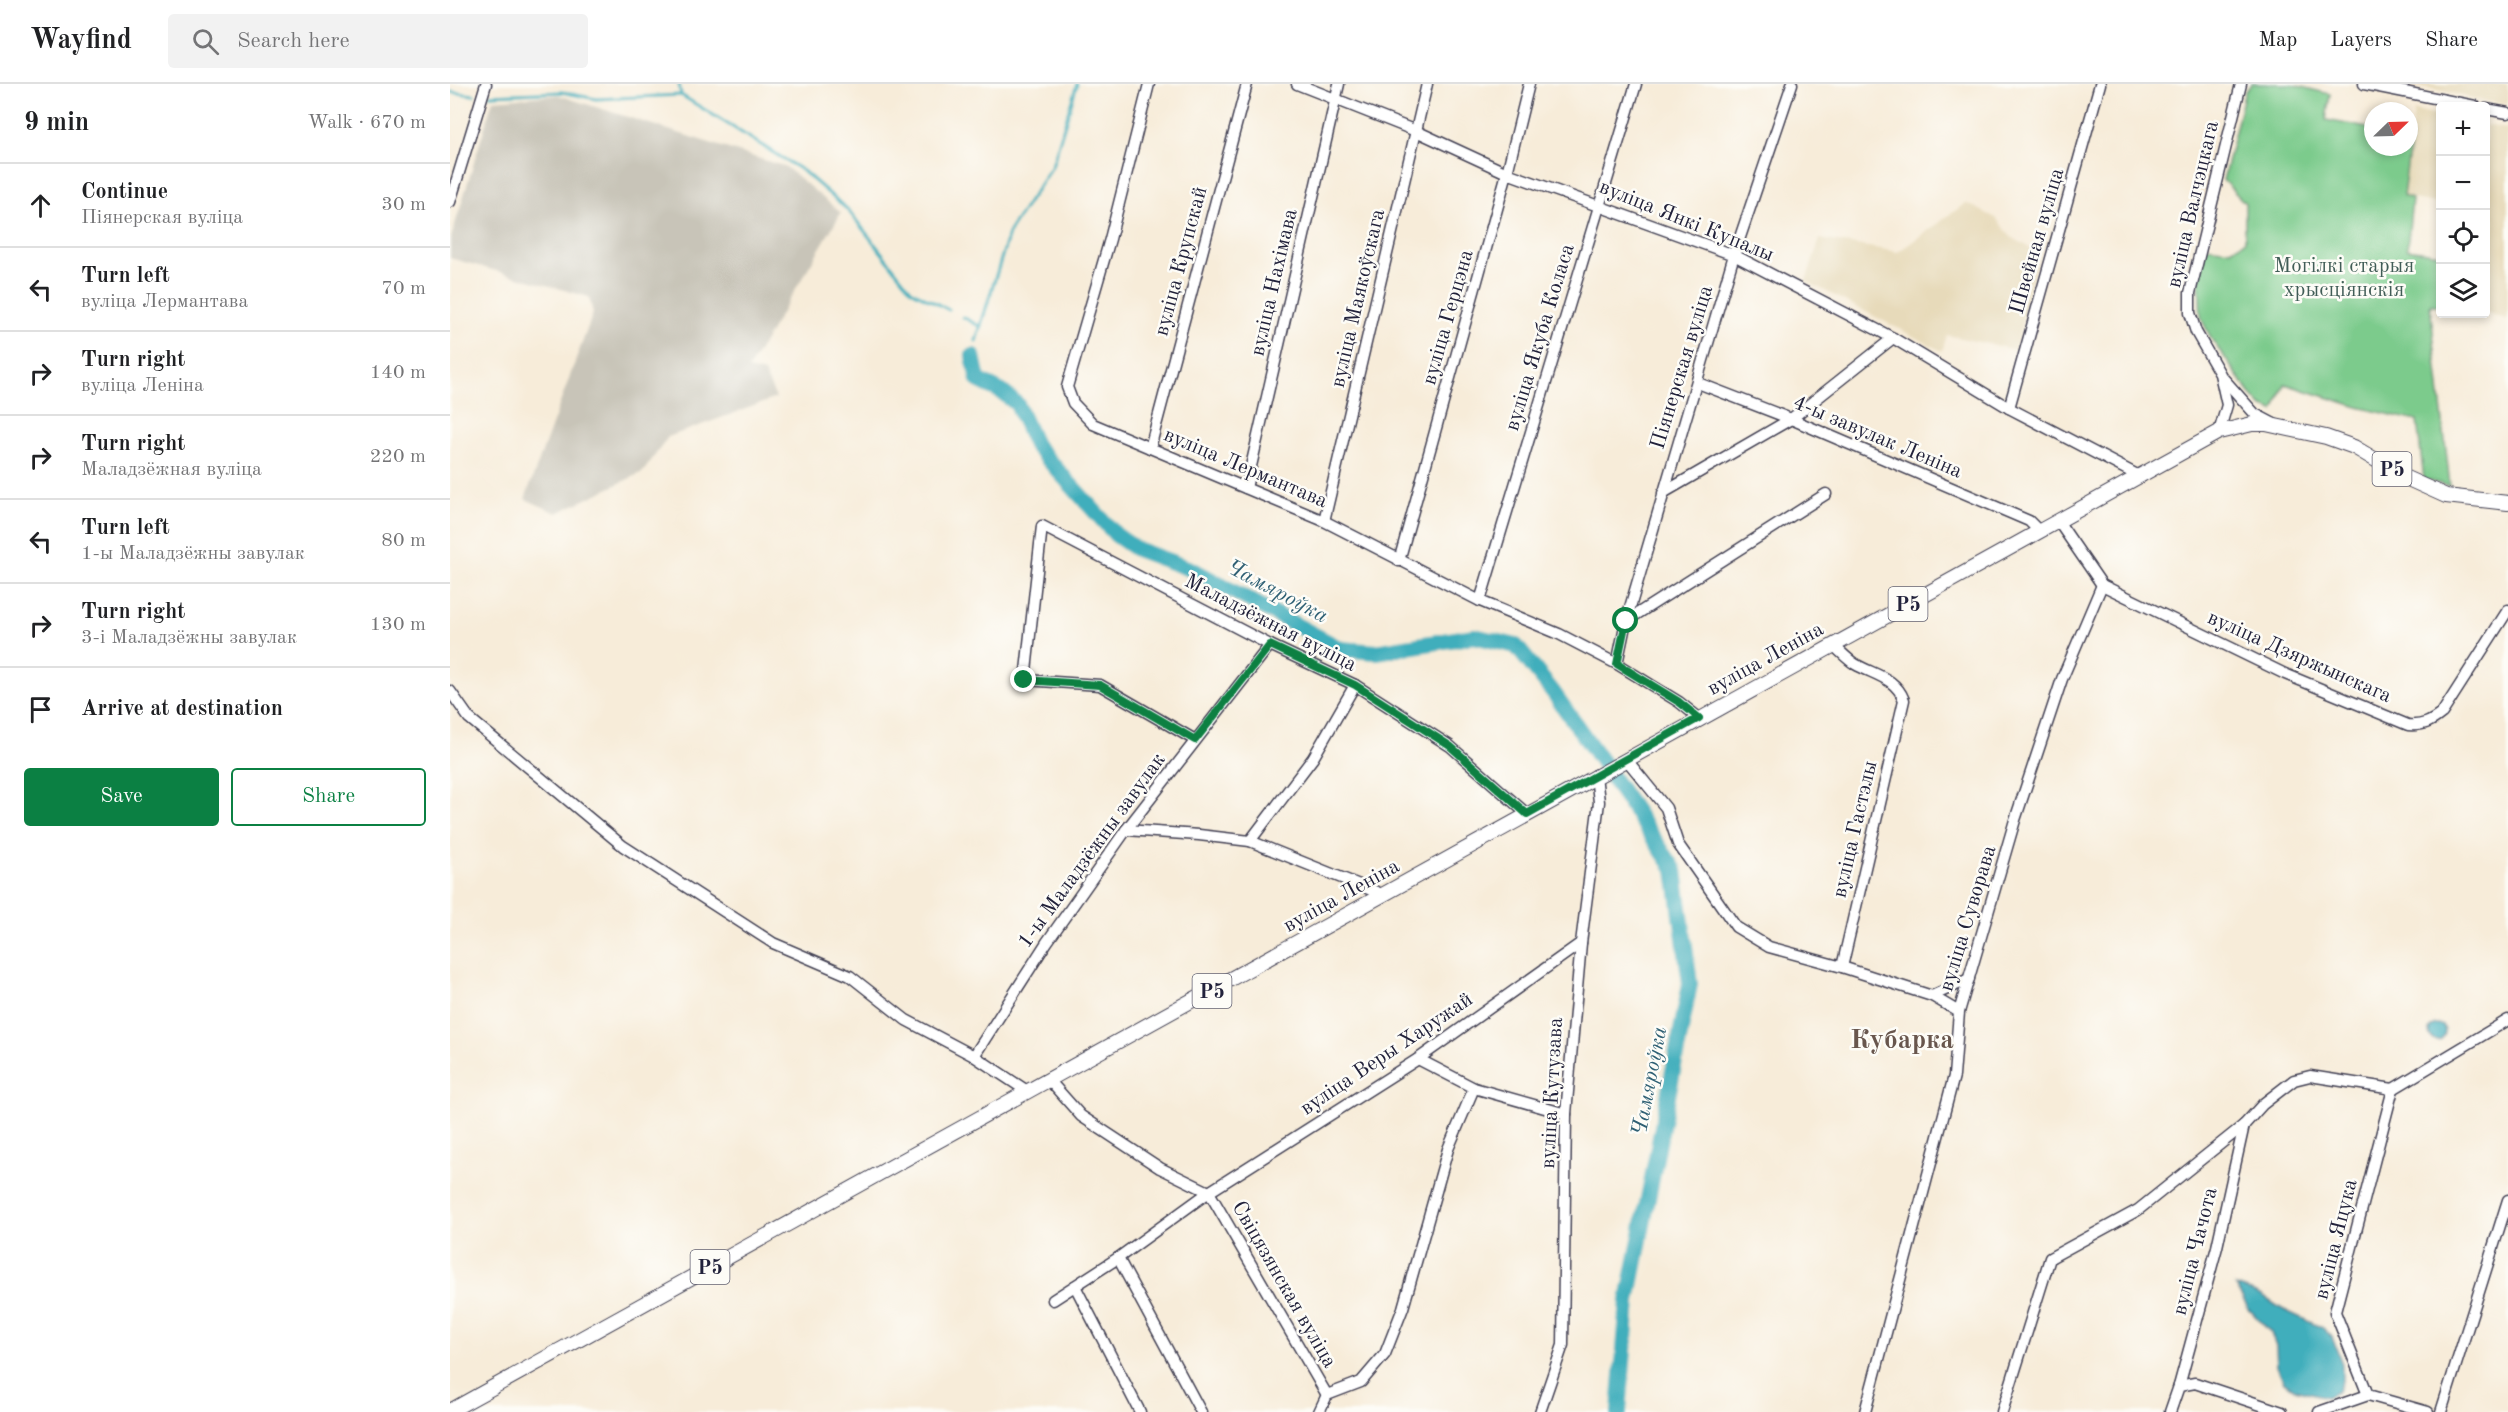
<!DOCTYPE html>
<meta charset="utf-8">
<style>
body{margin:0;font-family:"Old Standard TT",serif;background:#f2f2f2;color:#202124}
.controls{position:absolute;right:18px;top:18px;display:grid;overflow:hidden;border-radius:6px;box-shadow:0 3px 9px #0003}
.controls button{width:54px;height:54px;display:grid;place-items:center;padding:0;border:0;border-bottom:2px solid #e0e0e0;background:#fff;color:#202124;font:30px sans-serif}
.compass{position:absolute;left:1914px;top:18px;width:54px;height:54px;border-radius:50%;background:#fff;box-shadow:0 3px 9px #0003;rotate:67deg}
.stop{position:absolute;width:18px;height:18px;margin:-14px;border:4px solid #0b8043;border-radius:50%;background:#fff}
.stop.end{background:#0b8043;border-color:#fff;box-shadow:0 2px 6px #0008}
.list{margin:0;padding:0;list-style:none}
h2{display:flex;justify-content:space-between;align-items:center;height:78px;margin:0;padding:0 24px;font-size:26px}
h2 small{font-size:20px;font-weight:400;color:#757577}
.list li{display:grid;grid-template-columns:39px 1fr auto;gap:18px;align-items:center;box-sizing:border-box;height:84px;padding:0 24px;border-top:2px solid #e0e0e0}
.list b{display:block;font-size:22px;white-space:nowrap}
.list p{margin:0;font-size:20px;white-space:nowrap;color:#757577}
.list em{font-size:20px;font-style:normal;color:#757577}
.actions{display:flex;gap:12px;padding:18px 24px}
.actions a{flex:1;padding:14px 0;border:2px solid #0b8043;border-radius:6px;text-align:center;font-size:21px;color:#0b8043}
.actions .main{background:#0b8043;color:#fff}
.icon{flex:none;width:33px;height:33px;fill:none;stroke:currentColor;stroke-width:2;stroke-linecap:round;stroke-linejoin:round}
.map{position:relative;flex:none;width:2058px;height:1328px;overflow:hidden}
header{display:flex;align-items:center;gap:36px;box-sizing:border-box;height:84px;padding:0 30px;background:#fff;border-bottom:2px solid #e0e0e0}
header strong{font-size:28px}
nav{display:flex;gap:33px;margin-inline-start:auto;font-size:21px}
.search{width:420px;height:54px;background:#f2f2f2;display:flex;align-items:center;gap:15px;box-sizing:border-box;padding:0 21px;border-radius:6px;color:#757577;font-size:22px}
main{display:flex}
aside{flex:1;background:#fff}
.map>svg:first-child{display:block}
.built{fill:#e7daba}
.industrial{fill:#c8c4b8}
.green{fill:#7bcb8c;stroke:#4e7664;stroke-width:1.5}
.water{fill:#40aebc;stroke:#31687c;stroke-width:1.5}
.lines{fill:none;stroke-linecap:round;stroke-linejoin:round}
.stream{stroke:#40aebc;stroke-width:3}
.river{stroke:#40aebc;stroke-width:16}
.minor-casing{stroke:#424053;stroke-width:13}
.major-casing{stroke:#424053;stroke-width:16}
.minor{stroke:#fff;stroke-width:10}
.major{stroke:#fff;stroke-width:14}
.route{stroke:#0b8043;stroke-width:8}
.labels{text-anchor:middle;stroke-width:5;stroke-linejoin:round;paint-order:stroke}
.shield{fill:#fdfcf7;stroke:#646373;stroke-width:1.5}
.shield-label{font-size:20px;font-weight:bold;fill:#22223b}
.street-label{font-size:21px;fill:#22223b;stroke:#fdfcf7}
.park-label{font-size:21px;fill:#415d57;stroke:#fdfcf7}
.water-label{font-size:22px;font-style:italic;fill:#306175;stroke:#fdfcf7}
.district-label{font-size:27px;font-weight:bold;fill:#68564d;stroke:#fdfcf7}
</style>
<header>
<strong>Wayfind</strong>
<div class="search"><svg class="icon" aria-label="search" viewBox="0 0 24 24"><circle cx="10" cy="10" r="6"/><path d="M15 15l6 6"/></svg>Search here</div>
<nav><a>Map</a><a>Layers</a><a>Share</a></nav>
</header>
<main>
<aside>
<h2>9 min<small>Walk · 670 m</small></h2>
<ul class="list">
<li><svg class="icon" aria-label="ahead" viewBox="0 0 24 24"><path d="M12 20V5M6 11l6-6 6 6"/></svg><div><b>Continue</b><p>Піянерская вуліца</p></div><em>30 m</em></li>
<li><svg class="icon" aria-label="left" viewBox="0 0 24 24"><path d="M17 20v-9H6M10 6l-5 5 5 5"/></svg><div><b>Turn left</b><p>вуліца Лермантава</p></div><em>70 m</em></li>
<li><svg class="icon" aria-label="right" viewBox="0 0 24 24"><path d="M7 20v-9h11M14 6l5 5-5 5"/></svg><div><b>Turn right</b><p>вуліца Леніна</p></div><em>140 m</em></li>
<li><svg class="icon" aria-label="right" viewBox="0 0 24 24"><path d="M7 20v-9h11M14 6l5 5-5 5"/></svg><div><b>Turn right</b><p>Маладзёжная вуліца</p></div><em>220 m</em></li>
<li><svg class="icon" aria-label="left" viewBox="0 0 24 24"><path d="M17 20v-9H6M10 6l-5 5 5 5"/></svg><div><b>Turn left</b><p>1-ы Маладзёжны завулак</p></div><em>80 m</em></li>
<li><svg class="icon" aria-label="right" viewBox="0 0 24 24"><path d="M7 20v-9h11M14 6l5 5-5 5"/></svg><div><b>Turn right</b><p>3-і Маладзёжны завулак</p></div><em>130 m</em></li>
<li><svg class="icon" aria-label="arrive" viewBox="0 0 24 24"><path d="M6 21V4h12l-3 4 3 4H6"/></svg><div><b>Arrive at destination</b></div></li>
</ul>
<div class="actions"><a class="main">Save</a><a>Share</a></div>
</aside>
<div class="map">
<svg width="2058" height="1328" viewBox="0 0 2058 1328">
<rect width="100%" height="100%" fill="#fdfcf7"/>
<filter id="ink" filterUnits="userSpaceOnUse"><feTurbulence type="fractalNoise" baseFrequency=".0167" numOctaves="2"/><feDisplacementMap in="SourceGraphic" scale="12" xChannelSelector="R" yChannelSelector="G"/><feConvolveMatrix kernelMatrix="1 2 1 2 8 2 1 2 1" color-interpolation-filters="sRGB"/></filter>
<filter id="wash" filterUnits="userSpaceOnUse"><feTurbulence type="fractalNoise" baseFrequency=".008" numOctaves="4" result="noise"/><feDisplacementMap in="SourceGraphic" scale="24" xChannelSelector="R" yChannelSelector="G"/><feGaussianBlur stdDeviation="1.35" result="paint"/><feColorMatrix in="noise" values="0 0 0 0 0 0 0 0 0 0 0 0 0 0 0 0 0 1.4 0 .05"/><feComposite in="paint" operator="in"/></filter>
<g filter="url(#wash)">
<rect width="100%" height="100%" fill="#f7ecd9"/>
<g class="built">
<polygon points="1963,0 2058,0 2058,21 2034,17"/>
<polygon points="1964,27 1990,32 1990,120 1953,113"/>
<polygon points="2036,41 2058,45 2058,236 2036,228 2036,203 2044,135 2036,128"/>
<polygon points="1516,119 1546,134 1561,153 1588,168 1566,266 1497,251 1492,267 1356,197 1370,155 1448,168"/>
</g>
<polygon class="industrial" points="108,11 336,83 391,129 298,285 314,289 326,314 218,353 193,388 107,429 75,415 143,229 139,213 0,174 0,157 43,16"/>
<polygon class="green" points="1802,0 1840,0 1880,10 1876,36 1923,45 1923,63 1959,63 1959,52 1961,52 1953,112 1962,115 1957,165 1990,170 1990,221 1980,221 2000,402 1974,396 1967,337 1908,323 1835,300 1824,327 1811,322 1803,313 1762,256 1751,234 1749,196 1756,163 1781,166 1795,157 1795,119 1773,96 1795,7"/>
<g class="water">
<circle cx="1987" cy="948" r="8"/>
<polygon points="1786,1202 1809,1210 1832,1225 1873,1244 1882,1253 1892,1280 1892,1297 1888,1307 1876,1313 1845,1305 1834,1298 1827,1282 1826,1263 1821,1249 1798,1224"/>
</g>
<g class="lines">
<g class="stream">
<polyline points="229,0 231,11"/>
<polyline points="0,8 24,11"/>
<polyline points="40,11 112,8 146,15 231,11 353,87 398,126 461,206 499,226"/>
<polyline points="513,233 531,243"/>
<polyline points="526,257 560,146 602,82 627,0"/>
</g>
<g class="river">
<polyline points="523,272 528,296 552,308 567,320 585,361 666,451 686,465 743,486 891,565 926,568 1024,552 1066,562 1103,608 1153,679"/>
<polyline points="1161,692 1225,786 1240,900 1178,1217 1169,1328"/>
</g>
</g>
</g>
<g filter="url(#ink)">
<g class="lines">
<g class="minor-casing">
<g id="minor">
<polyline points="699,0 660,155 617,303 623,319 643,340 874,437 1030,517 1109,550 1167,580 1229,618 1249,634"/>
<polyline points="847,0 966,47 1057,89 1284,171 1443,254 1559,324 1691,393"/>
<polyline points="1914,0 2025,22"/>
<polyline points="2036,25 2058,29"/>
<polyline points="0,118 36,0"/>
<polyline points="1772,293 1805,330 1824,340"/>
<polyline points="1248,299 1341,335 1579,437 1589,447"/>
<polyline points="1559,324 1650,0"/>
<polyline points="1769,348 1777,321 1770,290 1746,248 1740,229 1740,209 1791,0"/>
<polyline points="700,364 797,0"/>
<polyline points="796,404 889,0"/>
<polyline points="1213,409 1341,335 1443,254"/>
<polyline points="874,437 977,0"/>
<path d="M1608,437L1652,501L1835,590L1958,641C1973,642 1981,638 1992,629L2058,526"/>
<polyline points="949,477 1057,89 1079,0"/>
<polyline points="1030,517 1186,0"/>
<polyline points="1176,537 1376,410"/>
<path d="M1383,561C1390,567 1397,575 1405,580C1424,591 1445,593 1454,616L1392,883"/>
<polyline points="1167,580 1176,537 1284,171 1342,0"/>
<polyline points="0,607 19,634 173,762 323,859 400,892 456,936 524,972 577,1007"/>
<polyline points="745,656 650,601 575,596 592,442 820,561 905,601 1000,662 1077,730"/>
<polyline points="1176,675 1216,724 1228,760 1286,843 1319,863 1392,883 1482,912 1509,928"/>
<polyline points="676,746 749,751 800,757 863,674 905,601"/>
<polyline points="800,757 934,811"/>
<polyline points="1482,912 1519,895"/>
<polyline points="524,972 597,858 676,746 820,561"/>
<polyline points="968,975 1024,1004 1116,1030"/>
<polyline points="599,996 631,1032 710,1084 759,1108 877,1311"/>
<polyline points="1943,1005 1885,1228 1918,1311 1978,1328"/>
<polyline points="1943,1005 2058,936"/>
<polyline points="668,1174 751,1328"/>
<polyline points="625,1202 690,1328"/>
<polyline points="603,1216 668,1174 759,1108 968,975 1131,859"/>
<polyline points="1729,1302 1767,1163 1794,1041"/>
<polyline points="869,1328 877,1311 911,1298 935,1270 953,1224 998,1065 1024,1004"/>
<polyline points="1090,1328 1113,1261 1116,1030 1131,859 1149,718 1146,691"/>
<polyline points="1415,1328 1504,992 1509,928 1565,736 1612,595 1652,501"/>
<polyline points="1552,1328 1600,1174 1688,1126 1794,1041 1813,1020 1844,996 1860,992 1943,1005"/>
<polyline points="1720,1328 1729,1302 1745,1299 1832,1328"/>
<polyline points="1869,1328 1918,1311"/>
<polyline points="1991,1328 2058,1116"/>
</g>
</g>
<g class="major-casing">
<polyline id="major" points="0,1327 1769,348 1802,340 1816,340 1876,353 1904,363 1956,394 1996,412 2058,419"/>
</g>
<use href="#minor" class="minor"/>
<use href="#major" class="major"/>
</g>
</g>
<g class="lines" filter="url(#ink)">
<polyline class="route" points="574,596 650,601 745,656 820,561 905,601 1000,662 1077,730 1249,634 1229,618 1167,580 1176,537"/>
</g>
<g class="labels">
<g class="shield">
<rect x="1922.5" y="368" width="39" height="34" rx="4.5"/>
<rect x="1438.5" y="503" width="39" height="34" rx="4.5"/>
<rect x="742.5" y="890" width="39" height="34" rx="4.5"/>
<rect x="240.5" y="1166" width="39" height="34" rx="4.5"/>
</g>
<g class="shield-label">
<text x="1942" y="392">Р5</text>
<text x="1458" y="527">Р5</text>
<text x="762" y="914">Р5</text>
<text x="260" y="1190">Р5</text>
</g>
<g class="street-label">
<text transform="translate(1742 120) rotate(-77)" y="7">вуліца Валчэцкага</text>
<text transform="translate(1237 136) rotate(22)" y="7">вуліца Янкі Купалы</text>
<text transform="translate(1586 157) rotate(-74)" y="7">Швейная вуліца</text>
<text transform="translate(730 177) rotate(-75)" y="7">вуліца Крупскай</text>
<text transform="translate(823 198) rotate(-77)" y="7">вуліца Нахімава</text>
<text transform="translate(907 214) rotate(-77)" y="7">вуліца Маякоўскага</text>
<text transform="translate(997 233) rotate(-74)" y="7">вуліца Герцэна</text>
<text transform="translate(1089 253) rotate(-73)" y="7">вуліца Якуба Коласа</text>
<text transform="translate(1231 283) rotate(-73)" y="7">Піянерская вуліца</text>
<text transform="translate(1428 352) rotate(23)" y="7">4-ы завулак Леніна</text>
<text transform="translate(796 383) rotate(23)" y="7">вуліца Лермантава</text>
<text transform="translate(821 538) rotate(27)" y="7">Маладзёжная вуліца</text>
<text transform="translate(1850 572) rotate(24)" y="7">вуліца Дзяржынскага</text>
<text transform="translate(1315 574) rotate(-29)" y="7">вуліца Леніна</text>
<text transform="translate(1404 745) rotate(-77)" y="7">вуліца Гастэлы</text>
<text transform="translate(641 766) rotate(-54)" y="7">1-ы Маладзёжны завулак</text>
<text transform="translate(891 811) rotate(-29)" y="7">вуліца Леніна</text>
<text transform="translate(1517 834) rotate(-73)" y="7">вуліца Суворава</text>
<text transform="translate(936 969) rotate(-34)" y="7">вуліца Веры Харужай</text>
<text transform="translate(1101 1009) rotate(-87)" y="7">вуліца Кутузава</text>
<text transform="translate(1885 1155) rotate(-76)" y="7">вуліца Яцука</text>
<text transform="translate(1744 1167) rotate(-76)" y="7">вуліца Чачота</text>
<text transform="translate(835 1200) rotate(60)" y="7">Свіцязянская вуліца</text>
</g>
<g class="park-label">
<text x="1894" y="188">Могілкі старыя<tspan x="1894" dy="24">хрысціянскія</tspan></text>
</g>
<g class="water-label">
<text transform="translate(828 506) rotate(28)" y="8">Чамяроўка</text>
<text transform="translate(1198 997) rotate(-79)" y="8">Чамяроўка</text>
</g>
<g class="district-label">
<text x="1452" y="964">Кубарка</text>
</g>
</g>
</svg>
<div class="controls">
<button>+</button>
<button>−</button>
<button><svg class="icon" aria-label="locate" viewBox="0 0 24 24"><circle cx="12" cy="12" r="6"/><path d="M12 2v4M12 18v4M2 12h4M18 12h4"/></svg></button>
<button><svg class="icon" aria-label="layers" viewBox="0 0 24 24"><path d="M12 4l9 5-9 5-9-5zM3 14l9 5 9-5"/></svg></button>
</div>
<svg class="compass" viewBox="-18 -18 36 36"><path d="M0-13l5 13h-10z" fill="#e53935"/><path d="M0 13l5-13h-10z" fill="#757577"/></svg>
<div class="stop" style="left:1176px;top:537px"></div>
<div class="stop end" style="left:574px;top:596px"></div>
</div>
</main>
